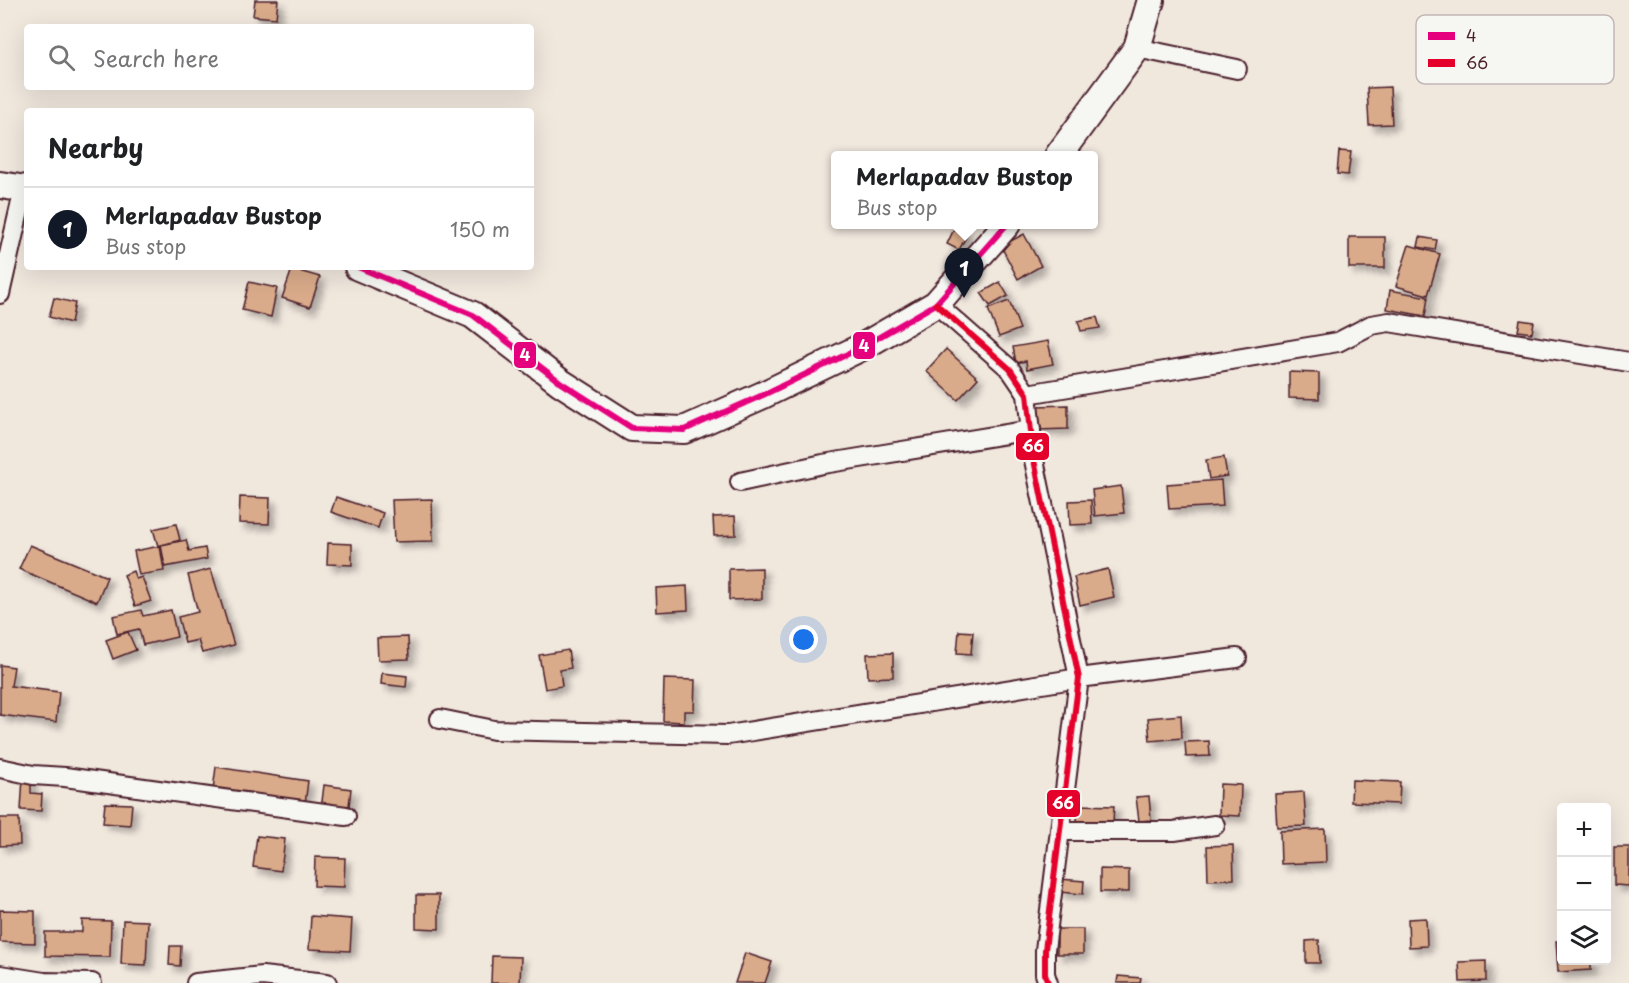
<!DOCTYPE html>
<meta charset="utf-8">
<style>
body{margin:0;font-family:"Playpen Sans",sans-serif;background:#f2f2f2;color:#202124}
.controls{position:absolute;right:18px;bottom:18px;display:grid;overflow:hidden;border-radius:6px;box-shadow:0 6px 24px #0002}
.controls button{width:54px;height:54px;display:grid;place-items:center;padding:0;border:0;border-bottom:2px solid #e0e0e0;background:#fff;color:#202124;font:30px sans-serif}
.you{position:absolute;left:804px;top:640px;width:21px;height:21px;margin:-15px;border:4px solid #fff;border-radius:50%;background:#1a73e8;box-shadow:0 0 0 9px #1a73e833}
.badge{display:grid;place-items:center;width:39px;height:39px;border-radius:50%;background:#111827;color:#fff;font-size:20px;font-weight:700}
.pin{position:absolute;translate:-50% -50px;filter:drop-shadow(0 2px 3px #0008)}
.pin::after{content:'';position:absolute;top:32px;width:21px;height:18px;background:inherit;clip-path:polygon(0 0,100% 0,50% 100%)}
.popup{position:absolute;left:831px;top:151px;width:267px;height:78px;box-sizing:border-box;display:grid;place-content:center;border-radius:6px;background:#fff;filter:drop-shadow(0 2px 4px #0005);font-size:20px;white-space:nowrap;color:#757577}
.popup b{font-size:22px;color:#202124}
.popup::after{content:'';position:absolute;left:50%;top:100%;margin-left:-12px;border:12px solid transparent;border-top-color:#fff}
.list{margin:0;padding:0;list-style:none}
h2{display:flex;justify-content:space-between;align-items:center;height:78px;margin:0;padding:0 24px;font-size:26px}
h2 small{font-size:20px;font-weight:400;color:#757577}
.list li{display:grid;grid-template-columns:39px 1fr auto;gap:18px;align-items:center;box-sizing:border-box;height:84px;padding:0 24px;border-top:2px solid #e0e0e0}
.list b{display:block;font-size:22px;white-space:nowrap}
.list p{margin:0;font-size:20px;white-space:nowrap;color:#757577}
.list em{font-size:20px;font-style:normal;color:#757577}
.icon{flex:none;width:33px;height:33px;fill:none;stroke:currentColor;stroke-width:2;stroke-linecap:round;stroke-linejoin:round}
.map{position:relative;flex:none;width:1629px;height:983px;overflow:hidden}
.search{position:absolute;background:#fff;box-shadow:0 6px 24px #0002;left:24px;top:24px;width:510px;height:66px;display:flex;align-items:center;gap:15px;box-sizing:border-box;padding:0 21px;border-radius:6px;color:#757577;font-size:22px}
.panel{position:absolute;background:#fff;box-shadow:0 6px 24px #0002;left:24px;top:108px;width:510px;height:162px;border-radius:6px}
.map>svg:first-child{display:block}
.building{fill:#d9ab8a;stroke:#4a1f2b;stroke-width:1.5;filter:url(#shadow)}
.lines{fill:none;stroke-linecap:round;stroke-linejoin:round}
.street-casing{stroke:#4a1f2b;stroke-width:22}
.secondary-casing{stroke:#4a1f2b;stroke-width:30}
.street{stroke:#f6f6f2;stroke-width:18}
.secondary{stroke:#f6f6f2;stroke-width:26}
.bus-1-casing{stroke:#f6f6f2;stroke-width:10}
.bus-2-casing{stroke:#f6f6f2;stroke-width:10}
.bus-1{stroke:#e5007d;stroke-width:6}
.bus-2{stroke:#e4002b;stroke-width:6}
.key{fill:#f6f6f2;stroke:#c2b6b6;stroke-width:1.5}
.key-label{font-size:16px;fill:#4a1f2b}
.line-badge{stroke:#f6f6f2;stroke-width:2}
.badge-label{font-size:16px;text-anchor:middle;font-weight:bold;fill:#fff}
</style>
<div class="map">
<svg width="1629" height="983" viewBox="0 0 1629 983">
<defs>
<filter id="shadow"><feDropShadow dx="5.5" dy="5.5" stdDeviation="3" flood-color="#0004"/></filter>
</defs>
<rect width="100%" height="100%" fill="#f0e7dd"/>
<filter id="ink" filterUnits="userSpaceOnUse"><feTurbulence type="fractalNoise" baseFrequency=".0167" numOctaves="2"/><feDisplacementMap in="SourceGraphic" scale="12" xChannelSelector="R" yChannelSelector="G"/><feConvolveMatrix kernelMatrix="1 2 1 2 8 2 1 2 1" color-interpolation-filters="sRGB"/></filter>
<g filter="url(#ink)">
<g class="building">
<polygon points="255,0 278,0 276,18 253,16"/>
<polygon points="1390,87 1392,124 1369,125 1367,88"/>
<polygon points="1339,151 1351,152 1348,175 1337,174"/>
<polygon points="955,227 968,233 959,250 947,244"/>
<polygon points="1024,234 1041,266 1018,279 1001,246"/>
<rect x="1349" y="237" width="36" height="31"/>
<polygon points="1420,237 1437,240 1435,250 1418,247"/>
<polygon points="1409,245 1440,254 1428,295 1396,286"/>
<polygon points="292,269 320,277 310,307 282,298"/>
<polygon points="249,282 277,288 271,317 242,310"/>
<polygon points="1000,282 1008,296 990,306 981,293"/>
<polygon points="1390,290 1428,297 1425,316 1387,309"/>
<polygon points="54,298 75,303 71,323 49,317"/>
<polygon points="1009,301 1020,329 999,337 988,309"/>
<polygon points="1097,317 1100,328 1081,331 1078,321"/>
<polygon points="1520,320 1534,322 1532,333 1518,331"/>
<polygon points="1048,341 1053,364 1027,369 1026,361 1016,363 1013,347"/>
<polygon points="946,349 978,378 958,400 926,371"/>
<polygon points="1289,372 1319,373 1319,399 1289,398"/>
<polygon points="1068,405 1068,429 1037,430 1037,406"/>
<polygon points="1224,457 1227,476 1209,479 1206,460"/>
<polygon points="1221,480 1223,506 1169,509 1167,484"/>
<polygon points="1121,486 1124,513 1095,516 1092,490"/>
<polygon points="240,497 270,498 269,524 239,523"/>
<polygon points="336,497 383,513 378,528 331,512"/>
<polygon points="432,499 433,541 394,542 392,500"/>
<polygon points="1091,500 1092,524 1070,525 1069,501"/>
<polygon points="735,516 736,535 714,536 713,517"/>
<polygon points="176,524 180,540 158,546 153,529"/>
<polygon points="186,540 189,551 205,548 207,559 165,567 161,545"/>
<polygon points="328,543 352,544 352,565 327,564"/>
<polygon points="30,545 107,577 97,602 19,569"/>
<polygon points="160,546 164,571 139,575 134,551"/>
<polygon points="762,568 762,599 729,600 729,569"/>
<polygon points="211,569 234,645 202,653 198,640 185,643 178,617 198,612 188,575"/>
<polygon points="1108,569 1114,597 1080,605 1074,577"/>
<polygon points="133,571 136,579 142,577 151,601 135,606 124,575"/>
<polygon points="687,586 688,610 657,612 656,588"/>
<polygon points="141,610 143,616 171,610 177,637 143,645 139,629 117,634 113,616"/>
<polygon points="959,631 973,632 971,654 957,653"/>
<polygon points="128,632 136,650 113,659 106,640"/>
<polygon points="408,637 409,659 378,660 377,638"/>
<polygon points="568,650 571,668 560,670 562,686 545,689 539,655"/>
<polygon points="893,653 893,677 868,678 867,654"/>
<polygon points="0,665 14,667 11,686 59,692 56,722 0,715"/>
<polygon points="382,673 407,676 406,687 381,684"/>
<polygon points="664,679 695,680 694,711 684,711 684,722 663,721"/>
<polygon points="1181,715 1182,738 1150,741 1148,718"/>
<polygon points="1209,741 1210,756 1186,757 1185,742"/>
<polygon points="216,767 308,781 305,804 213,790"/>
<polygon points="23,777 31,777 31,793 42,794 41,811 21,810"/>
<polygon points="1352,780 1400,782 1399,804 1351,802"/>
<polygon points="1220,784 1241,785 1240,816 1219,815"/>
<polygon points="324,785 351,789 348,814 321,810"/>
<polygon points="1304,792 1306,826 1277,827 1275,794"/>
<polygon points="1149,796 1151,820 1139,821 1136,797"/>
<polygon points="105,803 132,804 130,825 103,823"/>
<polygon points="1078,805 1114,806 1113,822 1077,821"/>
<polygon points="0,818 19,818 20,845 0,846"/>
<polygon points="1325,829 1326,862 1281,864 1280,831"/>
<polygon points="257,836 285,839 281,871 253,867"/>
<polygon points="1233,845 1234,879 1208,880 1207,846"/>
<polygon points="1614,847 1629,847 1629,886 1614,885"/>
<polygon points="315,857 345,858 344,887 314,886"/>
<polygon points="1100,869 1129,870 1129,892 1100,892"/>
<polygon points="1060,879 1084,881 1083,894 1059,892"/>
<polygon points="416,895 439,895 439,929 416,928"/>
<polygon points="0,910 35,911 35,943 0,942"/>
<polygon points="311,916 352,919 350,951 309,949"/>
<polygon points="1426,918 1427,946 1409,947 1408,919"/>
<polygon points="82,920 111,921 110,957 45,956 45,932 82,932"/>
<polygon points="123,920 148,921 146,965 121,964"/>
<rect x="1057" y="929" width="26" height="25"/>
<polygon points="1319,940 1320,963 1306,963 1306,941"/>
<polygon points="1556,941 1562,941 1562,960 1591,960 1591,970 1558,972"/>
<polygon points="170,946 181,946 180,966 169,965"/>
<polygon points="745,953 772,962 765,983 735,983"/>
<polygon points="492,956 521,957 520,983 491,983"/>
<polygon points="1486,961 1486,981 1460,982 1459,962"/>
<polygon points="1118,976 1141,978 1140,983 1117,983"/>
</g>
<g class="lines">
<g class="street-casing">
<g id="street">
<polyline points="1137,48 1237,69"/>
<polyline points="0,294 24,189"/>
<polyline points="936,304 1010,369 1027,394 1034,460 1079,678 1045,950 1045,974 1048,983"/>
<polyline points="1027,394 1338,342 1371,325 1389,322 1629,362"/>
<polyline points="740,482 823,464 1031,430"/>
<polyline points="440,719 494,730 728,735 1079,678 1237,658"/>
<polyline points="0,768 33,775 65,777 346,816"/>
<polyline points="1060,831 1174,831 1215,825"/>
<polyline points="0,975 44,982 92,983"/>
<polyline points="196,983 262,976 327,983"/>
</g>
</g>
<g class="secondary-casing">
<g id="secondary">
<polyline points="1058,156 1137,48 1151,0"/>
<polyline points="0,185 27,189"/>
<polyline points="358,267 473,315 560,382 632,428 684,430 763,395 862,347 936,304 1007,224"/>
</g>
</g>
<use href="#street" class="street"/>
<use href="#secondary" class="secondary"/>
<g class="bus-1-casing">
<polyline id="bus-1" points="358,267 473,315 560,382 632,428 684,430 763,395 862,347 936,304 1007,224"/>
</g>
<g class="bus-2-casing">
<polyline id="bus-2" points="936,304 1010,369 1027,394 1034,460 1079,678 1045,950 1045,974 1048,983"/>
</g>
<use href="#bus-1" class="bus-1"/>
<use href="#bus-2" class="bus-2"/>
</g>
</g>
<rect x="1416" y="15" width="198" height="69" rx="9" class="key"/>
<rect x="1428" y="32" width="27" height="8" fill="#e5007d"/>
<rect x="1428" y="59" width="27" height="8" fill="#e4002b"/>
<g class="key-label">
<text x="1466" y="42">4</text>
<text x="1466" y="69">66</text>
</g>
<g class="line-badge">
<rect x="852" y="331" width="24" height="29" rx="6" fill="#e5007d"/>
<rect x="513" y="341" width="24" height="28" rx="6" fill="#e5007d"/>
<rect x="1015" y="432" width="35" height="29" rx="6" fill="#e4002b"/>
<rect x="1046" y="789" width="35" height="29" rx="6" fill="#e4002b"/>
</g>
<g class="badge-label">
<text x="864" y="352">4</text>
<text x="525" y="361">4</text>
<text x="1033" y="452">66</text>
<text x="1063" y="809">66</text>
</g>
</svg>
<div class="controls">
<button>+</button>
<button>−</button>
<button><svg class="icon" aria-label="layers" viewBox="0 0 24 24"><path d="M12 4l9 5-9 5-9-5zM3 14l9 5 9-5"/></svg></button>
</div>
<div class="you"></div>
<div class="pin badge" style="left:964px;top:298px">1</div>
<div class="popup"><b>Merlapadav Bustop</b>Bus stop</div>
<div class="search"><svg class="icon" aria-label="search" viewBox="0 0 24 24"><circle cx="10" cy="10" r="6"/><path d="M15 15l6 6"/></svg>Search here</div>
<section class="panel">
<h2>Nearby<small></small></h2>
<ul class="list">
<li><span class="badge">1</span><div><b>Merlapadav Bustop</b><p>Bus stop</p></div><em>150 m</em></li>
</ul>
</section>
</div>
